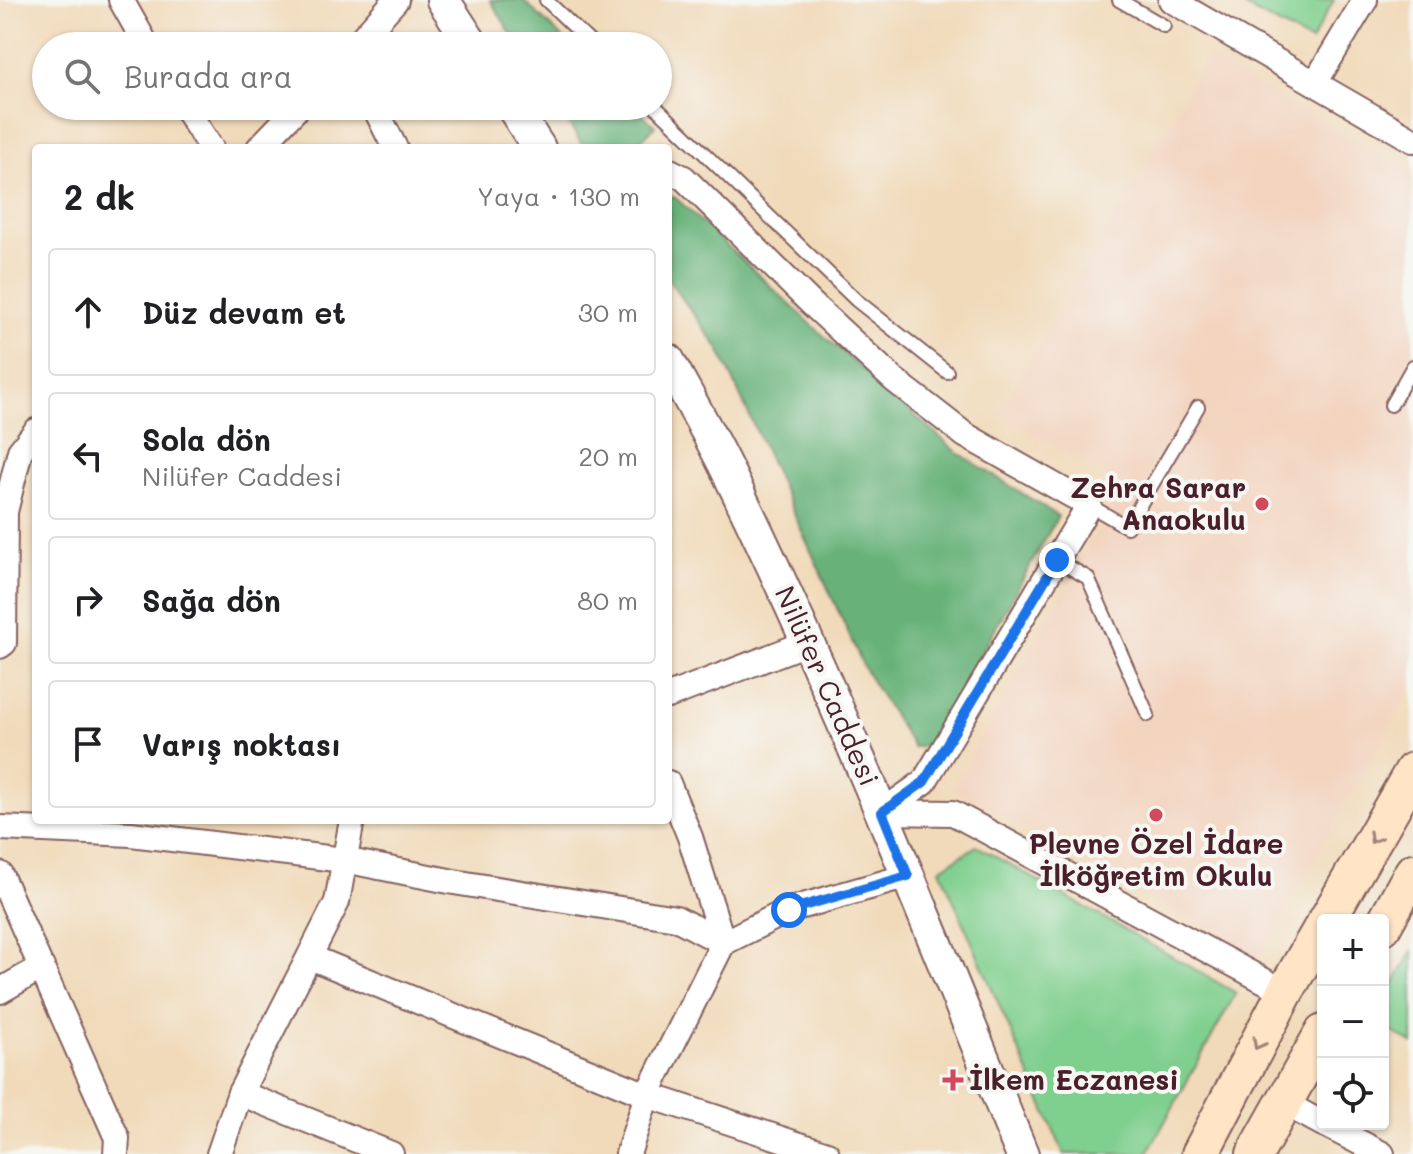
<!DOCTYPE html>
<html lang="tr">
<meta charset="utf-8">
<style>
body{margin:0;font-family:Mali,sans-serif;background:#f2f2f2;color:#202124}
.controls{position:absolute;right:24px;bottom:24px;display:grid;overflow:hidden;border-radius:8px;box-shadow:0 2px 6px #0004}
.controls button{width:72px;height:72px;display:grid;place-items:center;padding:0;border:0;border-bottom:2px solid #e0e0e0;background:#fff;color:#202124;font:40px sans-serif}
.stop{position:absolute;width:24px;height:24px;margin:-18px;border:6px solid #1a73e8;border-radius:50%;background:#fff}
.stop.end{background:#1a73e8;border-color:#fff;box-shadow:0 2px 8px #0008}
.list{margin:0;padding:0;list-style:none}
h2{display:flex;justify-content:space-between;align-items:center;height:104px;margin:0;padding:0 32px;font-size:34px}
h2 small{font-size:26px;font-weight:400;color:#757577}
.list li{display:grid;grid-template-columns:52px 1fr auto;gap:24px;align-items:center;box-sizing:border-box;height:128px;margin:0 16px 16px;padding:0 16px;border:2px solid #e0e0e0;border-radius:8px}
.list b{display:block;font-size:30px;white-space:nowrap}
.list p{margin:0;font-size:26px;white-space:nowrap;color:#757577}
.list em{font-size:26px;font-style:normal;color:#757577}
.icon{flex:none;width:44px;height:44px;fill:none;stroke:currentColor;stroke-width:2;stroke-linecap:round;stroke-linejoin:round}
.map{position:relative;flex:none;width:1413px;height:1154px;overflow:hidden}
.search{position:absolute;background:#fff;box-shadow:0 2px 6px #0004;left:32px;top:32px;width:640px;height:88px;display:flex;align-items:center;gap:20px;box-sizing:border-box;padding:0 28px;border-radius:44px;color:#757577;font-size:30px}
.panel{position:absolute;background:#fff;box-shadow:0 2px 6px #0004;left:32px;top:144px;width:640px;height:680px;border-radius:8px}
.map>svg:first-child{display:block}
.built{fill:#f3d4bf}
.green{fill:#7fcf8e;stroke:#64775c;stroke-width:2}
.forest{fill:#67b279;stroke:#586852;stroke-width:2}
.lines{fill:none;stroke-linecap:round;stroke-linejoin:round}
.service-casing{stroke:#84605d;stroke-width:16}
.minor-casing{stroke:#84605d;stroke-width:28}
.tertiary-casing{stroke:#84605d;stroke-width:36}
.secondary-casing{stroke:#84605d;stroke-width:40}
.service{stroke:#fff;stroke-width:12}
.minor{stroke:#fff;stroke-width:24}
.tertiary{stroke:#fff;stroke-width:32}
.secondary{stroke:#ffe4c6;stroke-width:36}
.oneway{stroke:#a48278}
.route{stroke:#1a73e8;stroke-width:10}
.poi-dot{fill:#d1495b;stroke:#f6f6f2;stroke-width:3}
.labels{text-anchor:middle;stroke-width:8;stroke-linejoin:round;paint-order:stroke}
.poi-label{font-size:28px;font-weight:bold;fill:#4a1f2b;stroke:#f6f6f2;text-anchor:end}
.street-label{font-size:28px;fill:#4a1f2b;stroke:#f6f6f2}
</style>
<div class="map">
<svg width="1413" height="1154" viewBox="0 0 1413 1154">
<rect width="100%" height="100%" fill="#f6f6f2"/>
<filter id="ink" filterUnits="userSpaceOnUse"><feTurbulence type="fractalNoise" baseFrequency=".0125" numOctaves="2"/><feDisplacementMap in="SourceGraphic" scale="16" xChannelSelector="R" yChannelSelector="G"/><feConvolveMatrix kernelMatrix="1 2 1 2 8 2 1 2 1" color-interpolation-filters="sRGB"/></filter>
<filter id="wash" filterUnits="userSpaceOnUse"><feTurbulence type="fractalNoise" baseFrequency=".006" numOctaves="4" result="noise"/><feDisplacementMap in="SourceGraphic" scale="32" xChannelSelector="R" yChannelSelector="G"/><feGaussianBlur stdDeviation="1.8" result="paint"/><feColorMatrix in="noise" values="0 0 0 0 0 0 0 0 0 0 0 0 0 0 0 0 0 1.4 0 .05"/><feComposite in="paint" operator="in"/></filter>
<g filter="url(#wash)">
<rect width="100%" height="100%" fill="#f1daba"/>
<polygon class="built" points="1207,57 1413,173 1413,686 1259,958 952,789 1089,544 1108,514 1121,485 999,414"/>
<g class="green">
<polygon points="1233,0 1334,0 1311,42"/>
<polygon points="977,846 1236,993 1147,1154 1064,1154 940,869"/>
<polygon points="1413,951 1413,1044 1383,1026 1383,1002"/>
</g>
<g class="forest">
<polygon points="490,0 523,0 571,46 519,46"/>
<polygon points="558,106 634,106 655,126 634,148 584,148"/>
<polygon points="668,195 676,198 825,337 957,452 1058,516 929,746 913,747 866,672 719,349 668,279"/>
</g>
</g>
<g filter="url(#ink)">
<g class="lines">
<g class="service-casing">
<g id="service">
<polyline points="546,0 594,46"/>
<polyline points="1119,0 1164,26"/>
<polyline points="655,106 856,300 947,372"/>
<polyline points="1391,405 1413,366"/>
<polyline points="1089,505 1127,527 1198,407"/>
<polyline points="1057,560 1088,578 1148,715"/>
</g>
</g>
<g class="minor-casing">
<g id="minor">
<polyline points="121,0 147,46"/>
<polyline points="1171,0 1413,140"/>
<polyline points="355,46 396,0"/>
<polyline points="1315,83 1365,0"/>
<polyline points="184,106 211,148"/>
<polyline points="374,106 395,148"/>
<polyline points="259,148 299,106"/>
<polyline points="668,170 684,178 813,305 893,379 965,435 1089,505 924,782 882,812 953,813 1285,992"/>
<polyline points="0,646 4,643 5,512 20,451 36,431"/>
<polyline points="668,696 809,642"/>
<polyline points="668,783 690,837 723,943 789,910 908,876"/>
<polyline points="0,828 131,834 344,860 454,882 676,918 723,943 647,1095 628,1154"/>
<polyline points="0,874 117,1138 116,1154"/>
<polyline points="310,957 647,1095 827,1154"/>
<polyline points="0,991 42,967"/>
<polyline points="240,1093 391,1154"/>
<polyline points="1284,1103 1323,1124"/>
<polyline points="1324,1124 1382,1154"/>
<polyline points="219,1154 240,1093 337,902 352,820"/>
</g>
</g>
<g class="tertiary-casing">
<g id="tertiary">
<polyline points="443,0 473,46"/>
<polyline points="512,106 539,148"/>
<path d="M668,360C689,399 712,438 731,478C839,699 929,927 1022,1154"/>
</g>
</g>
<g class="secondary-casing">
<g id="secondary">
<polyline points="1327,920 1413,771"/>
<polyline points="1383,926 1413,872"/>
<polyline points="1200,1154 1285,992 1323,926"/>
<polyline points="1255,1154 1323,1033"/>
</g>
</g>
<use href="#service" class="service"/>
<use href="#minor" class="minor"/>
<use href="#tertiary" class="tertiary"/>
<use href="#secondary" class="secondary"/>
</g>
<defs><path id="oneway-chevron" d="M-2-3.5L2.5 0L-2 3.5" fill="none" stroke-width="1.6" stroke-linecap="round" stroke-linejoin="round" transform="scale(2)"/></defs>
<g class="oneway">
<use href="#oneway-chevron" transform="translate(1374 838) rotate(120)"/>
<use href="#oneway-chevron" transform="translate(1258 1044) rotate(118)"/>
</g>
</g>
<g class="lines" filter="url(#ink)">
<polyline class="route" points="789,910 908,876 882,812 924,782 1057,560"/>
</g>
<g class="poi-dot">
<circle cx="1262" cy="504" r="8"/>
<circle cx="1156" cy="815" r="8"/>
<path d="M949 1068h8v8h8v8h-8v8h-8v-8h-8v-8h8z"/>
</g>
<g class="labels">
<g class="poi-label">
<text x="1246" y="498">Zehra Sarar<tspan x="1246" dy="32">Anaokulu</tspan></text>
<text x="1156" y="854" text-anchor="middle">Plevne Özel İdare<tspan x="1156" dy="32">İlköğretim Okulu</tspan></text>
<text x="969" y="1090" text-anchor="start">İlkem Eczanesi</text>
</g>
<g class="street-label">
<text transform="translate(827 686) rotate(66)" y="10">Nilüfer Caddesi</text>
</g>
</g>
</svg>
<div class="controls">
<button>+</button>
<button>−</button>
<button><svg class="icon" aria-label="locate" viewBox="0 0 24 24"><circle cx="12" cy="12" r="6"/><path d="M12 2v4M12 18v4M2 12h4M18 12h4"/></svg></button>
</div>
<div class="stop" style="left:789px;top:910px"></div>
<div class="stop end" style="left:1057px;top:560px"></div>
<div class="search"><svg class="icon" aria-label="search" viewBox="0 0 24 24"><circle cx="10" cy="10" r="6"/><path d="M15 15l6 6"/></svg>Burada ara</div>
<section class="panel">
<h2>2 dk<small>Yaya · 130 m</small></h2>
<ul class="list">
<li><svg class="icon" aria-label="ahead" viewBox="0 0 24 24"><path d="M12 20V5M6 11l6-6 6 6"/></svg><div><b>Düz devam et</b></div><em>30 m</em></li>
<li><svg class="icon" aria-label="left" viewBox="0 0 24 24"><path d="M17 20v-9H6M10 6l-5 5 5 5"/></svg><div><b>Sola dön</b><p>Nilüfer Caddesi</p></div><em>20 m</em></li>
<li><svg class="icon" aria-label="right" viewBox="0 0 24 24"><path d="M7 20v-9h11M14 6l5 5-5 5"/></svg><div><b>Sağa dön</b></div><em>80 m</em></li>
<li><svg class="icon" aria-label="arrive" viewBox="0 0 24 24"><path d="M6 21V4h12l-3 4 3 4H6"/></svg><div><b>Varış noktası</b></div></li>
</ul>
</section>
</div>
